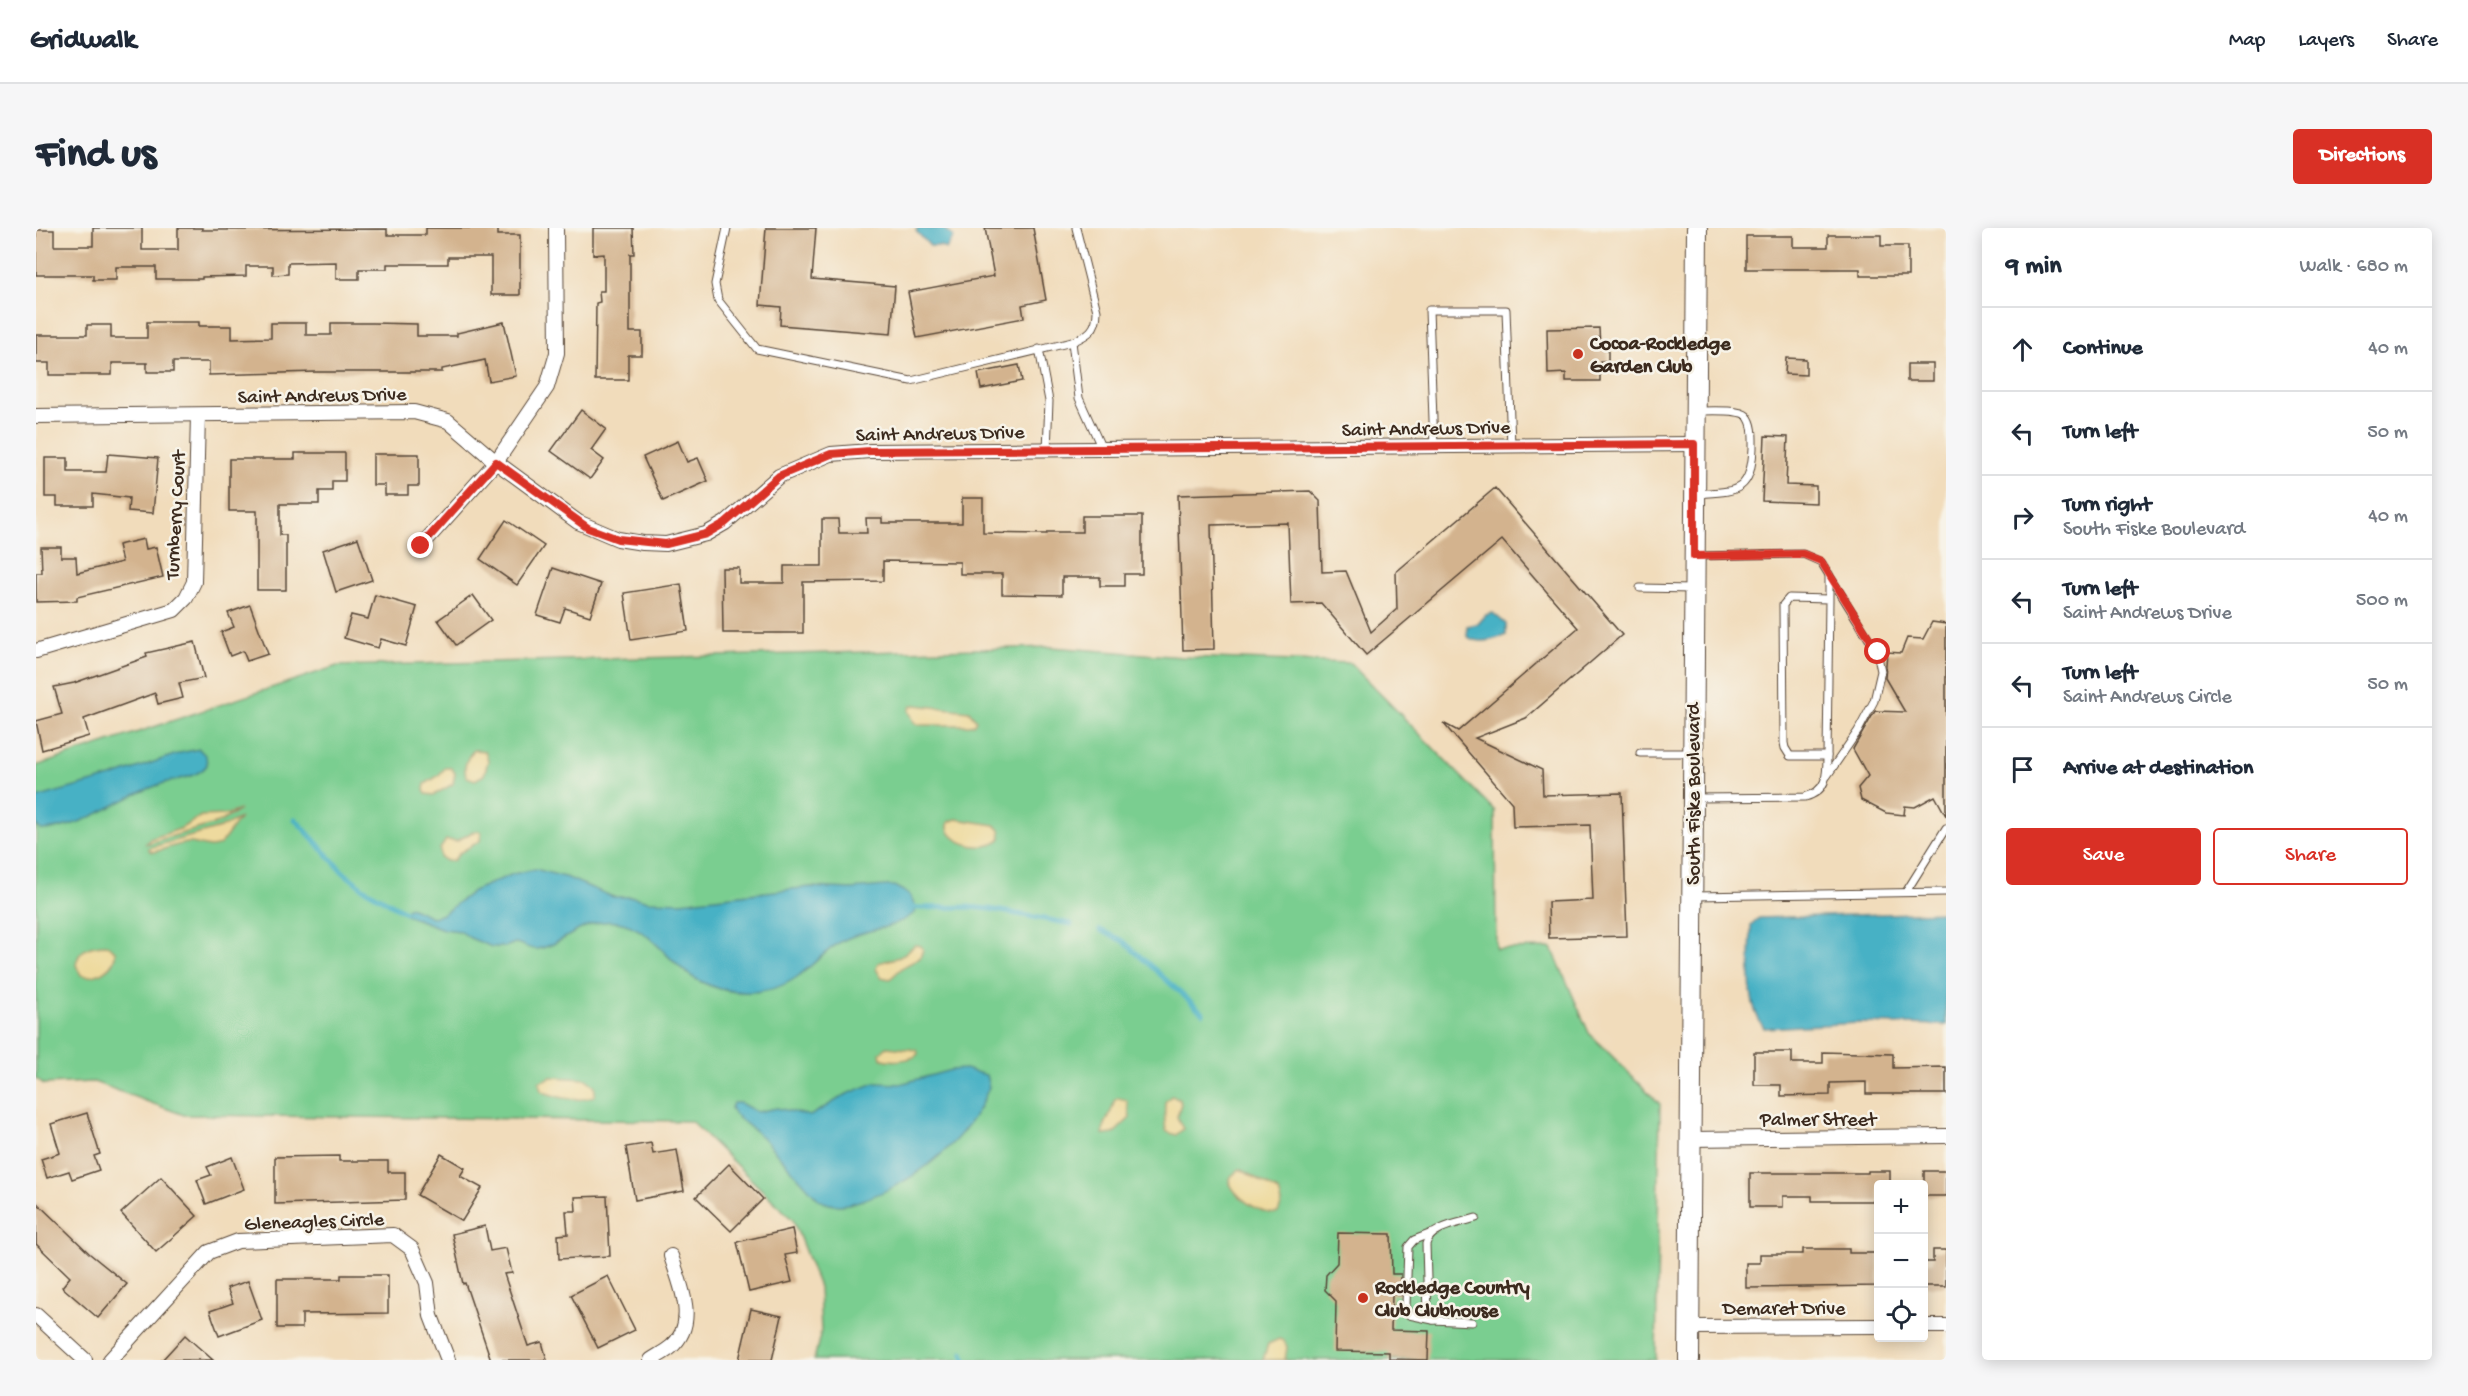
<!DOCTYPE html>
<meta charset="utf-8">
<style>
body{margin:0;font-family:"Gochi Hand",sans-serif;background:#f6f6f7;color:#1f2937}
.controls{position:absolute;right:18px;bottom:18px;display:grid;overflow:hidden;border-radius:6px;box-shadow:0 3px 15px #0003}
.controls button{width:54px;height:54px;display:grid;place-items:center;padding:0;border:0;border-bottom:2px solid #e0e1e3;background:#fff;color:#1f2937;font:30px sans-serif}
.stop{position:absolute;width:18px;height:18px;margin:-14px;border:4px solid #d93025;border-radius:50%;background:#fff}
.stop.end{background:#d93025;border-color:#fff;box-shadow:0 2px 6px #0008}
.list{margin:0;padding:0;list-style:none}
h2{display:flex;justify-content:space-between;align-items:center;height:78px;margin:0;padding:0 24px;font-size:26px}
h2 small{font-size:20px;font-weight:400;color:#747a83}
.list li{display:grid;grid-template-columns:39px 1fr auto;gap:18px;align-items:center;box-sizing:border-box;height:84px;padding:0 24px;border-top:2px solid #e0e1e3}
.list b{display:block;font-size:22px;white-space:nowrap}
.list p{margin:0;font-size:20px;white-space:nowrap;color:#747a83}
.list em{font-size:20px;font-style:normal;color:#747a83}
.actions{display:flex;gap:12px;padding:18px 24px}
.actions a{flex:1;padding:14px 0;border:2px solid #d93025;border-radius:6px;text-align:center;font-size:21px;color:#d93025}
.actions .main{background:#d93025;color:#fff}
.icon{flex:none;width:33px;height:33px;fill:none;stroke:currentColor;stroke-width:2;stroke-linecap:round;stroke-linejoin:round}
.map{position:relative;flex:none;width:1910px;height:1132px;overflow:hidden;border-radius:6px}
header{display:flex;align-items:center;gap:36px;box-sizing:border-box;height:84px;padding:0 30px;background:#fff;border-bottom:2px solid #e0e1e3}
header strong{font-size:28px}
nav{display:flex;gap:33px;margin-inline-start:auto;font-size:21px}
.intro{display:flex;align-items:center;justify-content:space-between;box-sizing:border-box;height:144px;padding:0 36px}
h1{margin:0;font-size:42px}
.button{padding:15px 27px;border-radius:6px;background:#d93025;color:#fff;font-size:21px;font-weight:700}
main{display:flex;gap:36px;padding:0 36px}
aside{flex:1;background:#fff;border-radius:6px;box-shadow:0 3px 15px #0003}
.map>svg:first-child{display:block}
.green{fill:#7ace90;stroke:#5a7c57;stroke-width:1.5}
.sand{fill:#eeda9e;stroke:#94825e;stroke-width:1.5}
.water{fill:#47b1c5;stroke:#416e72;stroke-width:1.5}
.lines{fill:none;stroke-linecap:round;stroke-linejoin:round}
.stream{stroke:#47b1c5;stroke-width:5}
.building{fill:#d3b38e}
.service-casing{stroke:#564536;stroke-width:9}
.minor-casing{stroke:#564536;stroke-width:16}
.secondary-casing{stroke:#564536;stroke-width:22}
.service{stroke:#fff;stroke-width:7}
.minor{stroke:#fff;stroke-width:14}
.secondary{stroke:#fff;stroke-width:20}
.route{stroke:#d93025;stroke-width:8}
.poi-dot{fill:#c8321e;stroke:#f7f3e8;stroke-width:2}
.labels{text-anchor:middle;stroke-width:5;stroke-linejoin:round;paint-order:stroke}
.poi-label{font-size:20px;font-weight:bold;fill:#3b2a1e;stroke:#f7f3e8;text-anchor:start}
.street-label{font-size:20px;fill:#3b2a1e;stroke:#f7f3e8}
</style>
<header>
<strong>Gridwalk</strong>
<nav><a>Map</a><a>Layers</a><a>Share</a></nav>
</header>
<div class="intro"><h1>Find us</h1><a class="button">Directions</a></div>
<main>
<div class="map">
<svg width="1910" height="1132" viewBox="0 0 1910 1132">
<rect width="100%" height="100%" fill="#f7f3e8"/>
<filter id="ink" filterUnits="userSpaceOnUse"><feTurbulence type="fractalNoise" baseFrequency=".0167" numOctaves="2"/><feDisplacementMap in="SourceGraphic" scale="12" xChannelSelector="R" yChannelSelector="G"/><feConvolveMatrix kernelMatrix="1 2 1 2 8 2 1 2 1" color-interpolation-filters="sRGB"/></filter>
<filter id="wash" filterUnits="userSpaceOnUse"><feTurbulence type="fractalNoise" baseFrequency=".008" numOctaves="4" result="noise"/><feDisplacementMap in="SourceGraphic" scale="24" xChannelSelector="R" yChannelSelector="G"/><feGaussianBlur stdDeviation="1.35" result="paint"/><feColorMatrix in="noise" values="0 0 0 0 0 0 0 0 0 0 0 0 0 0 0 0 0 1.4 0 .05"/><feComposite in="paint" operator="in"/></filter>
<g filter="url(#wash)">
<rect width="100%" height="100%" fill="#f1dcbb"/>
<polygon class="green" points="1015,419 1147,429 1314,435 1459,583 1460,721 1516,720 1553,805 1624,876 1620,1132 778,1132 785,1103 783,1059 757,992 655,893 148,887 58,854 8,856 0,850 0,538 301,438"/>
<g class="sand">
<polygon points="879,477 933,483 940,492 938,496 933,497 883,497 878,494 873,483 875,478"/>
<path d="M438,522L449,523L452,533L448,547L439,552L431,549C426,540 431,529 438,522Z"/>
<polygon points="409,540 415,540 419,545 417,556 398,567 390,566 388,562 389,556 402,548"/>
<polygon points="204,582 182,595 109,616 114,611 144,601 165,588 189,587"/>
<path d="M204,590C198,596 188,614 183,617C173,622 165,616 155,615C143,614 129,622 117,624L113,622V620L184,600Z"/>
<path d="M920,591L959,597L964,602L965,610C950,629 904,612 913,594Z"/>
<polygon points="442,603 445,605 444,613 423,625 418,632 411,633 404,629 404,621 410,612 421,613 436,604"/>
<path d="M71,717L79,723C81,739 60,752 45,747L40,737C42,720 56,717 71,717Z"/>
<polygon points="879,717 885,718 887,721 884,730 867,739 854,751 845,749 840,741 842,735 864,729"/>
<path d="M851,819L881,822L882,826C876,833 853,834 845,830L844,825Z"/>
<path d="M515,849L550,851L559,858V867C546,876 519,869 505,863L503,854Z"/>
<path d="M1135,868L1142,870L1145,875L1141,889L1147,901L1140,907L1131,904C1127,895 1129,883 1129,874Z"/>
<path d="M1082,870L1091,872L1094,890L1077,906L1069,907L1067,906C1066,897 1076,887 1078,873Z"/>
<path d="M1204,941L1243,964L1246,975L1242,985C1228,989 1193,967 1193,950Z"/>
<polygon points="1243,1111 1248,1113 1251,1119 1249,1132 1227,1132 1232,1116"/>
</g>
<g class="water">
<polygon points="882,0 907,0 918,9 910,21 904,18 894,18 880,3"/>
<path d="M1457,385L1470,396V407C1458,412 1441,417 1431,408V398L1442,396L1450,387Z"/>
<path d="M163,521L170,528L171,537C162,550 139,551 125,556C84,569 49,601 5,602L0,597V570L75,549L144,525Z"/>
<path d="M499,641L532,650L577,669H598L612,673L645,674L774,659L815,661L849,658H858L873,666L880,680L879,685C854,703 832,700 808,712C790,721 777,738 761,749C731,770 689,768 658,750C631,734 615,699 581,694C547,689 529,717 501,721C493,722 487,716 479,715L469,719H456L434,710L424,703L407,701L370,687L371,681L374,679L396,689L407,686L437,663L477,646Z"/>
<path d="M1910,684V797L1822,795L1728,800C1708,773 1715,730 1715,698L1723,690Z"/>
<path d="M929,841L950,847L953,859C932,914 877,956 823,973C808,978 796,979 783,972L726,909L698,886L695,880L697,875H704L721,884L741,880L774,888L811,866L839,855L864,856L915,842Z"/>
</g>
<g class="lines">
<g class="stream">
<polyline points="259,591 307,644 327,660 369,684"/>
<polyline points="880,680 932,679 954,681 1035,696"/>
<polyline points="1064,702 1087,713 1167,785"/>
<polyline points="927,1125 929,1132"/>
</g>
</g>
<g id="blocks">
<g class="building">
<polygon points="57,0 106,0 106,22 142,22 142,0 166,0 166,2 351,1 351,7 390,7 390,0 462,0 462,7 484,7 484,67 455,67 455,29 412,29 412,36 351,36 351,41 323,41 323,51 300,51 300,34 252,35 252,46 237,47 237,38 210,38 210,48 166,49 166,51 120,51 120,39 80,39 80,52 57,52 57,47 0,47 0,2 18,2 18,18 57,18"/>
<polygon points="557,0 597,0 598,26 594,26 594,104 606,104 606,127 592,127 592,152 559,152 560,75 564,74 563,63 568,63 568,26 557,27"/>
<polygon points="730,0 780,0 776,51 859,58 855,106 744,97 745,79 724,77"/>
<polygon points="949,0 997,0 1010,72 986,77 988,90 881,110 872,64 958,48"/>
<polygon points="1792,7 1845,7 1845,18 1872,18 1872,48 1824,48 1824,41 1710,41 1710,8 1757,8 1757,19 1792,19"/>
<polygon points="111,94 163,94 163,98 196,98 196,111 235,110 235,95 270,95 270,107 295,107 295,95 337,95 381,96 381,108 421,108 421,105 468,94 480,148 453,153 449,132 406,141 406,144 280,144 173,147 173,134 137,134 137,144 111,144 111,135 76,135 76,147 13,147 13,135 0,135 0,107 51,107 51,97 75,97 75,110 111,110"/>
<polygon points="1563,100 1564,119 1572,119 1572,133 1564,133 1564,153 1530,153 1530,145 1512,146 1511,101"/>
<polygon points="1750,130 1770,131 1770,147 1749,146"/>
<rect x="1871" y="136" width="26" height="17"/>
<polygon points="983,137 986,153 945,161 942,145"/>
<polygon points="545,182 570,201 555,222 568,232 554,251 515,223"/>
<polygon points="1729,208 1752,209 1750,257 1780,258 1780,275 1726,273"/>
<polygon points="642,213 651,234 662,230 672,253 627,273 607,229"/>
<polygon points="259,225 309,225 309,253 296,253 296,263 283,263 283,276 244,276 244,307 250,307 250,362 221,362 221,283 193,283 193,231 259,231"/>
<polygon points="72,226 122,230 117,285 92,283 93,270 57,266 57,278 21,278 21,269 9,269 9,230 32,230 32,244 70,244"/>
<polygon points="337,226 383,226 383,258 372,258 372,267 349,267 349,257 337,257"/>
<polygon points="1459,260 1586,407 1490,490 1439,510 1506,542 1507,567 1586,565 1591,708 1513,710 1512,674 1557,672 1554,597 1477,599 1476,575 1407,495 1422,503 1542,400 1466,312 1330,427 1285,375 1255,376 1252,295 1175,297 1178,421 1147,422 1142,267 1274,263 1284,273 1286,344 1310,343 1335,404 1361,381 1360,344"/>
<polygon points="926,270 947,270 947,305 1011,306 1011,304 1046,304 1046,288 1106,288 1106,346 1088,346 1088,358 1064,358 1064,349 1026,349 1026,367 966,366 966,346 924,346 924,334 847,333 847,353 767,354 767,405 687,405 686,340 703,340 703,355 748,355 748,338 786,338 786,291 802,291 803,305 831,305 830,290 846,290 846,295 926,295"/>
<polygon points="470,292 508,318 481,357 444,331"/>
<polygon points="322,310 336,352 300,364 287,322"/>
<polygon points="108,311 110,321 120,319 127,349 41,369 41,373 0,374 0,345 6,345 5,319 25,319 25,329 40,329 41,345 86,334 82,317"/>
<polygon points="517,340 565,356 554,388 529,380 524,394 501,387"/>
<polygon points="645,356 652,403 595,412 588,365"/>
<polygon points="339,367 381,379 370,418 345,411 342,420 308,410 315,387 332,391"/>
<polygon points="437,367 455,392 420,417 402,392"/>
<polygon points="214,377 232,426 211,433 207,423 194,428 185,404 198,399 192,385"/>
<polygon points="1896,394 1910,396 1910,588 1899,568 1879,579 1869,578 1868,587 1850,585 1825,572 1822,560 1832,548 1817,521 1839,483 1869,484 1849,450 1851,424 1865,425 1871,410 1887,411"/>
<polygon points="159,414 168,450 143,455 147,470 122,476 119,465 48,491 53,508 6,522 0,493 26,486 18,459 38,455 111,429 110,425"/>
<polygon points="1718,824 1756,824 1756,835 1787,835 1787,824 1857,826 1857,840 1910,839 1910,866 1830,866 1830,854 1794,855 1794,867 1745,868 1745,857 1718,857"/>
<polygon points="51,885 64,926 58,928 63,942 36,951 33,943 11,950 5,931 24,925 15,896"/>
<polygon points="615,915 617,926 641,922 648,963 599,972 590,919"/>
<polygon points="405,926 429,940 424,948 446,960 426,993 381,967"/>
<polygon points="303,928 303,933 352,933 352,944 369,944 369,972 239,976 239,929"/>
<polygon points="196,929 208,961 170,976 161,952 175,947 171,939"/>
<polygon points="693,936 727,971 695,1003 660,969"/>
<polygon points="1832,943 1854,943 1854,957 1842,957 1842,973 1776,973 1776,968 1747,968 1747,979 1714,979 1714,945 1832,945"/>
<rect x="1888" y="943" width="22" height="25"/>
<polygon points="125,949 161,988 120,1024 85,985"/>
<polygon points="571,968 574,1028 523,1031 522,1007 532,1006 530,983 540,983 539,969"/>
<polygon points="0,974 54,1026 91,1056 62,1090 26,1059 34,1049 0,1016"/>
<polygon points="449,998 454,1023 470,1020 476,1045 468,1046 492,1118 506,1114 511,1132 455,1132 429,1055 427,1056 416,1006"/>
<polygon points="756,1001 761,1025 749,1027 756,1054 713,1064 701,1014"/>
<polygon points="1302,1005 1355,1006 1356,1046 1365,1046 1365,1067 1356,1066 1355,1102 1393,1103 1392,1132 1353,1131 1353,1124 1299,1123 1300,1073 1289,1062 1290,1047 1301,1035"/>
<polygon points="1767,1021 1813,1021 1813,1025 1842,1025 1842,1058 1710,1060 1710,1035 1724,1035 1724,1026 1767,1026"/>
<polygon points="1897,1022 1910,1022 1910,1058 1887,1058 1887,1034 1897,1034"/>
<polygon points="305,1047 352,1047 352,1085 266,1086 266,1100 241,1100 241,1051 305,1051"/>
<polygon points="572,1048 599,1102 562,1120 535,1067"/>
<polygon points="212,1053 226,1092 183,1108 174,1083 197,1075 191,1060"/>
<polygon points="715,1081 746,1088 736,1132 703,1132"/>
<polygon points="149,1107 161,1118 177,1132 126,1132"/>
</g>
</g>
</g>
<g filter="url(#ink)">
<use href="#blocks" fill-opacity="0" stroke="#564536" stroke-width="1.5"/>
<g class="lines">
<g class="service-casing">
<g id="service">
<path d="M691,0L679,56L682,72L721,121L875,153L1036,114C1052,107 1061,102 1061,83L1040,0"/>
<polyline points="1036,114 1043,170 1066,221"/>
<polyline points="1003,121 1013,173 1011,222"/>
<polyline points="1398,219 1393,82 1470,82 1475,218"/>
<path d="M1660,266C1700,263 1715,266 1717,220C1717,210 1718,196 1711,188C1704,181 1672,183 1662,183"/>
<polyline points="1660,328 1767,326 1785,334 1841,424 1845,443 1838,473 1822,503 1791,548"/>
<polyline points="1604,360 1656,361"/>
<polyline points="1793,371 1753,370 1747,377 1748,515 1749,520 1754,528 1791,528 1793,371 1793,346"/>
<polyline points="1604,525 1656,525"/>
<path d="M1659,570L1769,569C1791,563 1791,548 1791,528"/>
<polyline points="1870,664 1910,600"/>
<polyline points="1659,668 1910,664"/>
<polyline points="1396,1005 1378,1012 1372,1019 1370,1077 1373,1087 1397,1092"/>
<path d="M1436,1094L1397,1092L1392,1087L1390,1016C1395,998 1425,995 1440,990"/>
</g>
</g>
<g class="minor-casing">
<g id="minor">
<polyline points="0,188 378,184 412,193 460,234 542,294 582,311 607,315 630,316 670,306 689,295 743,248 795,226 834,223 1658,216"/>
<polyline points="385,318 460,234 511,159 521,125 520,0"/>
<polyline points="0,423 138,382 150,370 158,354 162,187"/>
<polyline points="1655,911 1910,908"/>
<polyline points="0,1087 49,1132"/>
<polyline points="1888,1098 1910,1098"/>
<polyline points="1653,1099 1842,1098"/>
<polyline points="74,1132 173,1024 202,1013 357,1007 376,1021 391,1055 395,1088 412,1132"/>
<path d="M615,1132C621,1128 629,1124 635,1119C663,1095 644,1056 635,1028"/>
</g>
</g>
<g class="secondary-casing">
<polyline id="secondary" points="1653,1132 1661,0"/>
</g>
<use href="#service" class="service"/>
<use href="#minor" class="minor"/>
<use href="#secondary" class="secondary"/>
</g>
</g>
<g class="lines" filter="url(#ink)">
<polyline class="route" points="385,318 460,234 552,300 582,311 630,316 670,306 689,295 743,248 795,226 834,223 1658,216 1658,328 1767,326 1785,333 1842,424"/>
</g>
<g class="poi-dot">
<circle cx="1542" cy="126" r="6"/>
<circle cx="1327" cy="1070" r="6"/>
</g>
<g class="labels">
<g class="poi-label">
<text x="1554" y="121">Cocoa-Rockledge<tspan x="1554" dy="23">Garden Club</tspan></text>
<text x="1339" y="1065">Rockledge Country<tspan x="1339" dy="23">Club Clubhouse</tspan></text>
</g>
<g class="street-label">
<text transform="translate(286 166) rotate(-1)" y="7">Saint Andrews Drive</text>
<text transform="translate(1390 199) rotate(-1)" y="7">Saint Andrews Drive</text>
<text transform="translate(904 204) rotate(-1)" y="7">Saint Andrews Drive</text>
<text transform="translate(138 287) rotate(-87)" y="7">Turnberry Court</text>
<text transform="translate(1656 566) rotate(-90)" y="7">South Fiske Boulevard</text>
<text x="1782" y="897">Palmer Street</text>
<text transform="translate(278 992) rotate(-2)" y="7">Gleneagles Circle</text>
<text x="1748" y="1086">Demaret Drive</text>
</g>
</g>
</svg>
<div class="controls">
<button>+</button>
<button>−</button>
<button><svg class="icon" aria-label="locate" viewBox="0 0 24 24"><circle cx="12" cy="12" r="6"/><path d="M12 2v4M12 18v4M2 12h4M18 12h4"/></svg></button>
</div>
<div class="stop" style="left:1842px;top:424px"></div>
<div class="stop end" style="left:385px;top:318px"></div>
</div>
<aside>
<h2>9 min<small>Walk · 680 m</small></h2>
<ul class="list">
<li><svg class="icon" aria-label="ahead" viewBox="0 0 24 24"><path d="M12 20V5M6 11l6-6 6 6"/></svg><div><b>Continue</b></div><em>40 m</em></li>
<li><svg class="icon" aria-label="left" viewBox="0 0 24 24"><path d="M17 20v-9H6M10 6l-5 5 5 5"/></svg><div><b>Turn left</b></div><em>50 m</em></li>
<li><svg class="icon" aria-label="right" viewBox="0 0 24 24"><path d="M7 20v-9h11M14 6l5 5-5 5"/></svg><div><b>Turn right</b><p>South Fiske Boulevard</p></div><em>40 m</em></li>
<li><svg class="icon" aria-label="left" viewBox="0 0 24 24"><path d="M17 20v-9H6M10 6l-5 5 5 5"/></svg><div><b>Turn left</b><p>Saint Andrews Drive</p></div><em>500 m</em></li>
<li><svg class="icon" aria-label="left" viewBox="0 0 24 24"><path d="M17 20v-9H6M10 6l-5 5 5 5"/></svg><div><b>Turn left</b><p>Saint Andrews Circle</p></div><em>50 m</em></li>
<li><svg class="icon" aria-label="arrive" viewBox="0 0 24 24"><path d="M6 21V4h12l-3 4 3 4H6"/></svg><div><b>Arrive at destination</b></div></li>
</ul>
<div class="actions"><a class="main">Save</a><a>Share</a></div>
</aside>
</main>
